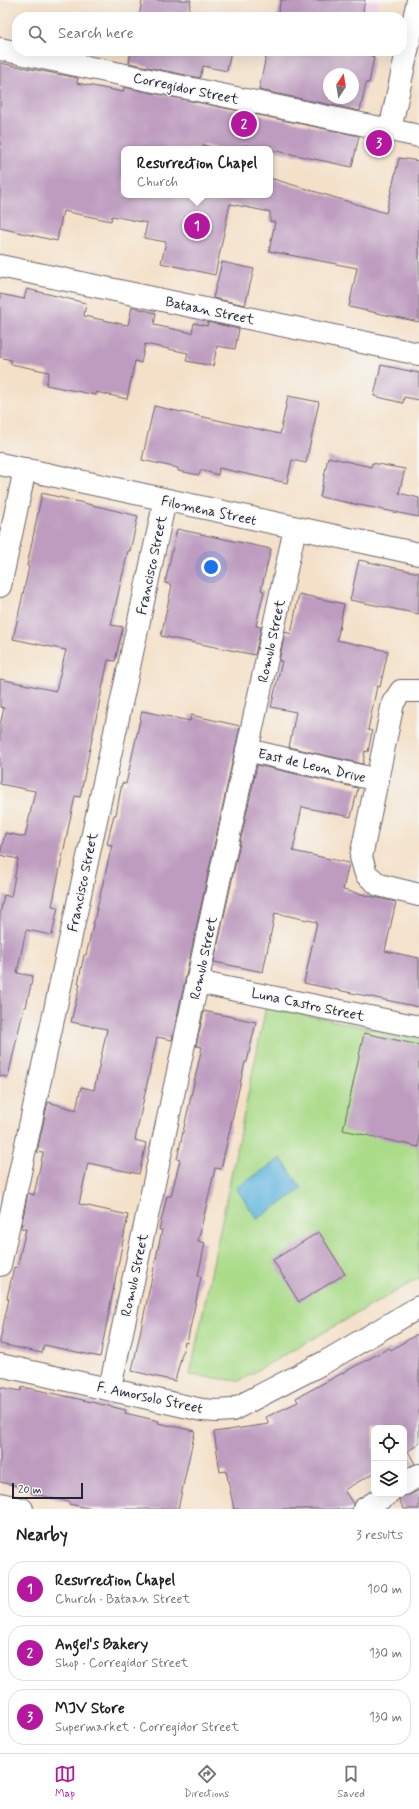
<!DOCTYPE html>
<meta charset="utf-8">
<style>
body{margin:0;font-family:Mynerve,sans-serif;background:#f2f2f2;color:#202124}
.controls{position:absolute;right:12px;bottom:12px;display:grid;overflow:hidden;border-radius:8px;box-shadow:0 4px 16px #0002}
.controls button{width:36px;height:36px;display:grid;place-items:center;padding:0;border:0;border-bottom:1px solid #e0e0e0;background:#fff;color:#202124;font:20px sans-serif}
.compass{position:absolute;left:323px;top:68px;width:36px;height:36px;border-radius:50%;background:#fff;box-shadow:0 4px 16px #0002;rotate:12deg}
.scale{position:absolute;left:12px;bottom:10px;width:71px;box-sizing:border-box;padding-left:4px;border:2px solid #22223b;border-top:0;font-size:11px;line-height:14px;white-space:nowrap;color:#22223b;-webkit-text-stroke:3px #f6f6f2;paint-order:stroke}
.you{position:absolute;left:211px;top:567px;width:14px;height:14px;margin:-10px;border:3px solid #fff;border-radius:50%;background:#1a73e8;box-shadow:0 0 0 6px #1a73e833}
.badge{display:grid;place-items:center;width:26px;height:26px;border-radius:50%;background:#b5179e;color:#fff;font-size:13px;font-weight:700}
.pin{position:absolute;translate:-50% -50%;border:2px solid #fff;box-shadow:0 1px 4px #0006}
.popup{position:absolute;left:121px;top:146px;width:152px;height:52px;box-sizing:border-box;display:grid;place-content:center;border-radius:8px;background:#fff;filter:drop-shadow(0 1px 3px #0005);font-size:13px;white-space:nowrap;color:#757577}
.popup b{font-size:15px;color:#202124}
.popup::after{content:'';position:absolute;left:50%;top:100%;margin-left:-8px;border:8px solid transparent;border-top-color:#fff}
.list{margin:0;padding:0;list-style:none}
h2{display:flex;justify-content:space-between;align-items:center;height:52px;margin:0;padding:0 16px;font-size:17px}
h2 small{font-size:13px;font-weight:400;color:#757577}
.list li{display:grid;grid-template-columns:26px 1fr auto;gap:12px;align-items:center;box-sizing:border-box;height:56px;margin:0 8px 8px;padding:0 8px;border:1px solid #e0e0e0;border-radius:16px}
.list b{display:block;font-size:15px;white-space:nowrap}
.list p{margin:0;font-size:13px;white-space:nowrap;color:#757577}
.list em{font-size:13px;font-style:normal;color:#757577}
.icon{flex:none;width:22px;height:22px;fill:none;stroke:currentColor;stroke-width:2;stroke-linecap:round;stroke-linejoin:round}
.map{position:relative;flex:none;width:419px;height:1509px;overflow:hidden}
.search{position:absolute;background:#fff;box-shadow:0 4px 16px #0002;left:12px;right:12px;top:12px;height:44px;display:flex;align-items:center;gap:10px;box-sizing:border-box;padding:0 14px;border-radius:16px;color:#757577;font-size:15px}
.sheet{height:244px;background:#fff}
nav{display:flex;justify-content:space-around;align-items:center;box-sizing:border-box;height:56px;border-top:1px solid #e0e0e0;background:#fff;font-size:11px;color:#757577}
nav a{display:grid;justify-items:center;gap:2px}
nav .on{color:#b5179e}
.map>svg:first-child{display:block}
.built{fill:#eed0e8}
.green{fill:#abdc8a;stroke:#667f62}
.water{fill:#62b6de;stroke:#426c8c}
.building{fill:#be9cc0;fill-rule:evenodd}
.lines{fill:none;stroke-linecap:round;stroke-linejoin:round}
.minor-casing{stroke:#6c646c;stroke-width:24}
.minor{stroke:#fff;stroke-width:22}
.labels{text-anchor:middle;stroke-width:3;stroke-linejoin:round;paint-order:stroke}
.street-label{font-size:14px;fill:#22223b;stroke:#f6f6f2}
</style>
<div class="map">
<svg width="419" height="1509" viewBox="0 0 419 1509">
<rect width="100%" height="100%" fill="#f6f6f2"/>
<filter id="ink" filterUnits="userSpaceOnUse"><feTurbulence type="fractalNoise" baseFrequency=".025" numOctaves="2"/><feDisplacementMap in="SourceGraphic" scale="8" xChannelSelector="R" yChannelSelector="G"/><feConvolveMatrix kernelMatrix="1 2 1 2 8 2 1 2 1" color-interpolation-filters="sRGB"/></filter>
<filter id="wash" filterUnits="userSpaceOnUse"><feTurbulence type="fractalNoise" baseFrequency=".012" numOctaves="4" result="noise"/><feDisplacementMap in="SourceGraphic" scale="16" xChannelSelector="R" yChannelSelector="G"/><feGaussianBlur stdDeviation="0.9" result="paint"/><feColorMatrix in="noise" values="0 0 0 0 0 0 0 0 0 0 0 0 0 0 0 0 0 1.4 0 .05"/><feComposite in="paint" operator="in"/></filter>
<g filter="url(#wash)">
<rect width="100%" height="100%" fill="#f4e0c8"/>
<polygon class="built" points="304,0 379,0 375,15"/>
<polygon class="green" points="266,1007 419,1038 419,1278 239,1381 190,1375"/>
<polygon class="water" points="281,1158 302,1189 257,1219 236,1188"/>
<g id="blocks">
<g class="building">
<polygon points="142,0 191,0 187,17 139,17"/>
<polygon points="281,0 365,0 362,17 277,17"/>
<polygon points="131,51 231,51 227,71 203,66 200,78 129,63"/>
<path d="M267,51H372L371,56L374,57L369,83H366L360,111L259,90ZM329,74H353V98H329Z"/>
<polygon points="0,63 78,78 77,83 123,92 124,87 359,136 352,167 244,144 242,149 222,149 203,145 203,149 124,149 124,195 270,195 270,178 386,213 399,158 419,161 419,322 349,307 357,268 269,251 275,222 270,222 270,212 230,204 215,275 161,263 166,242 144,238 147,223 112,216 111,221 63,211 57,241 0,228"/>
<polygon points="222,262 254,269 245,305 213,298"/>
<polygon points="27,289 86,303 84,316 122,324 128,325 132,307 156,313 154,325 192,333 194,323 207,326 208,322 239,329 235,349 217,346 213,366 186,361 188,353 145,344 141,363 135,361 127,399 96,392 96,395 46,385 49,372 11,364 11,360 0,357 0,294 24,299"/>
<polygon points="381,365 419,373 419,400 404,397 403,403 374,396"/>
<polygon points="288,396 319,402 306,463 292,460 287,483 219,468 218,475 201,470 199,475 178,471 178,468 142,460 154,406 280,434"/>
<polygon points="328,457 371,467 372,463 405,469 399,493 419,498 419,517 320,497"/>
<polygon points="42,493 138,516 130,551 128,551 111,625 123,627 115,661 108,660 80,797 75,796 52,906 58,907 52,935 26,930 17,973 33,976 26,1007 24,1007 8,1077 0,1076 0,913 4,895 11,897 18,859 0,855 5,833 25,837 35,791 0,784 0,725 4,708 0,707 0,679 56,691 66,650 13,639 29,567 27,566"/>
<polygon points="177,529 271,549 261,590 264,591 256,626 261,627 255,655 161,636 172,585 165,583"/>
<polygon points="359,560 419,573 419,614 350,600"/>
<polygon points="299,594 344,604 337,640 388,651 380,687 377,686 368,730 372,731 368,752 365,751 363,764 289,747 296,712 271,707 282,661 279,661 285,632 291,634"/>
<polygon points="142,711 190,721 191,715 240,726 172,1040 157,1037 135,1140 146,1143 139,1174 88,1163 79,1204 128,1215 100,1357 44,1345 42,1353 0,1344 0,1340 9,1299 7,1298 14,1267 17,1268 26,1229 21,1228 28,1193 34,1195 43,1153 37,1152 48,1102 76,1110 81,1087 94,1090 107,1029 71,1022 80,984 78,984 84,955 86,955 112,845 107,844 114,815 116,815 122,783 126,784"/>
<polygon points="257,765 358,788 351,817 302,807 293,851 349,863 343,890 396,902 385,951 419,958 419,1007 304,983 317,922 275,913 263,972 214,962"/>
<polygon points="204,1011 256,1022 247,1062 245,1062 221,1169 215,1168 207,1203 198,1241 205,1243 198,1276 201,1277 187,1343 185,1342 175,1381 132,1371 162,1230 159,1230 167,1196 171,1196 180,1160 177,1159 202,1047 196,1046"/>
<polygon points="364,1033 419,1045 419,1147 343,1130"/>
<polygon points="319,1232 345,1274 299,1302 273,1260"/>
<polygon points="419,1333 419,1444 408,1451 415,1464 404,1469 404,1428 374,1428 374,1473 344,1490 353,1504 352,1509 234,1509 226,1471 220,1472 214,1432 269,1424 266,1417 298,1402 296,1398 389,1348 391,1350"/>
<polygon points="0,1387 21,1391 22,1387 52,1393 126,1410 125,1413 159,1421 158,1423 195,1431 178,1509 92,1509 69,1504 69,1502 31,1493 32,1489 0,1482"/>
<polygon points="419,1490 419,1509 404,1509 399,1500 400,1496 410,1495"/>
</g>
</g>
</g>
<g filter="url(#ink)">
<use href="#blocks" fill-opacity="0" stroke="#6c646c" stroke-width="1"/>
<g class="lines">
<g class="minor-casing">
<g id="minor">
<polyline points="0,49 419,136"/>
<polyline points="390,130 418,0"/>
<polyline points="0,266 419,354"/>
<polyline points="0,464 419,554"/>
<polyline points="0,586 25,469"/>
<polyline points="419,691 401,691 393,703 361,857 366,874 379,885 419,895"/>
<polyline points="247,750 378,780"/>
<polyline points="197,982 419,1027"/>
<polyline points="0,1265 165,500"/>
<polyline points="0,1365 202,1410 217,1411 232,1410 325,1362 419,1307"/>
<polyline points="110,1388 295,528"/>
<polyline points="404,1484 419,1475"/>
<polyline points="0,1504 22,1509"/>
<polyline points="364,1509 388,1494"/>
</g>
</g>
<use href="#minor" class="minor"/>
</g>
</g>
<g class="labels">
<g class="street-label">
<text transform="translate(186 88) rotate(12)" y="5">Corregidor Street</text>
<text transform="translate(210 310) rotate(12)" y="5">Bataan Street</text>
<text transform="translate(209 510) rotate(12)" y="5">Filomena Street</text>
<text transform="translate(151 565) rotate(-78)" y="5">Francisco Street</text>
<text transform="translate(271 641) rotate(-78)" y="5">Romulo Street</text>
<text transform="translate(312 765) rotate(13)" y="5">East de Leon Drive</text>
<text transform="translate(82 882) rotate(-78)" y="5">Francisco Street</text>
<text transform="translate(203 958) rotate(-78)" y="5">Romulo Street</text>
<text transform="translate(308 1004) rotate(12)" y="5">Luna Castro Street</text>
<text transform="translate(134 1275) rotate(-78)" y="5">Romulo Street</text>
<text transform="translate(150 1397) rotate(12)" y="5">F. Amorsolo Street</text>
</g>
</g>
</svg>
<div class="controls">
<button><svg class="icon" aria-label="locate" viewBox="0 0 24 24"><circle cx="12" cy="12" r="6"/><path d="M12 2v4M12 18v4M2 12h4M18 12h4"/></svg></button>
<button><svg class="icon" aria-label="layers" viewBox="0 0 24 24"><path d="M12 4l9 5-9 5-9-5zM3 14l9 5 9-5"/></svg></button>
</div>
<svg class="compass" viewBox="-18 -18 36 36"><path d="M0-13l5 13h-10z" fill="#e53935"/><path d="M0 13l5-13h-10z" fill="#757577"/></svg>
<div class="scale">20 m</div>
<div class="you"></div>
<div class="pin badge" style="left:197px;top:226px">1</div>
<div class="popup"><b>Resurrection Chapel</b>Church</div>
<div class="pin badge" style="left:244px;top:124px">2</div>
<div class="pin badge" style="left:379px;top:143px">3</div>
<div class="search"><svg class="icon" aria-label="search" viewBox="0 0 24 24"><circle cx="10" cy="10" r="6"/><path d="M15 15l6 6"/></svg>Search here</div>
</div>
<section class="sheet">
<h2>Nearby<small>3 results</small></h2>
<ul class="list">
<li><span class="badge">1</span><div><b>Resurrection Chapel</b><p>Church · Bataan Street</p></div><em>100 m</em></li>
<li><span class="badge">2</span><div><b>Angel's Bakery</b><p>Shop · Corregidor Street</p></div><em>130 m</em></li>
<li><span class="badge">3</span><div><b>MJV Store</b><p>Supermarket · Corregidor Street</p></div><em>130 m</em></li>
</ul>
</section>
<nav>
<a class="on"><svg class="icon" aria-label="map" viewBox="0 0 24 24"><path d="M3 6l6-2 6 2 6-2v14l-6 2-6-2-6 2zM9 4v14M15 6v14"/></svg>Map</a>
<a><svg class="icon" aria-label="directions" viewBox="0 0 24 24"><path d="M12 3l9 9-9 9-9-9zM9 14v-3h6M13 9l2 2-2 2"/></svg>Directions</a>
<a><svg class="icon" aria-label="saved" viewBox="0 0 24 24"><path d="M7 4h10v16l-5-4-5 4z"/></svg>Saved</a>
</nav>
